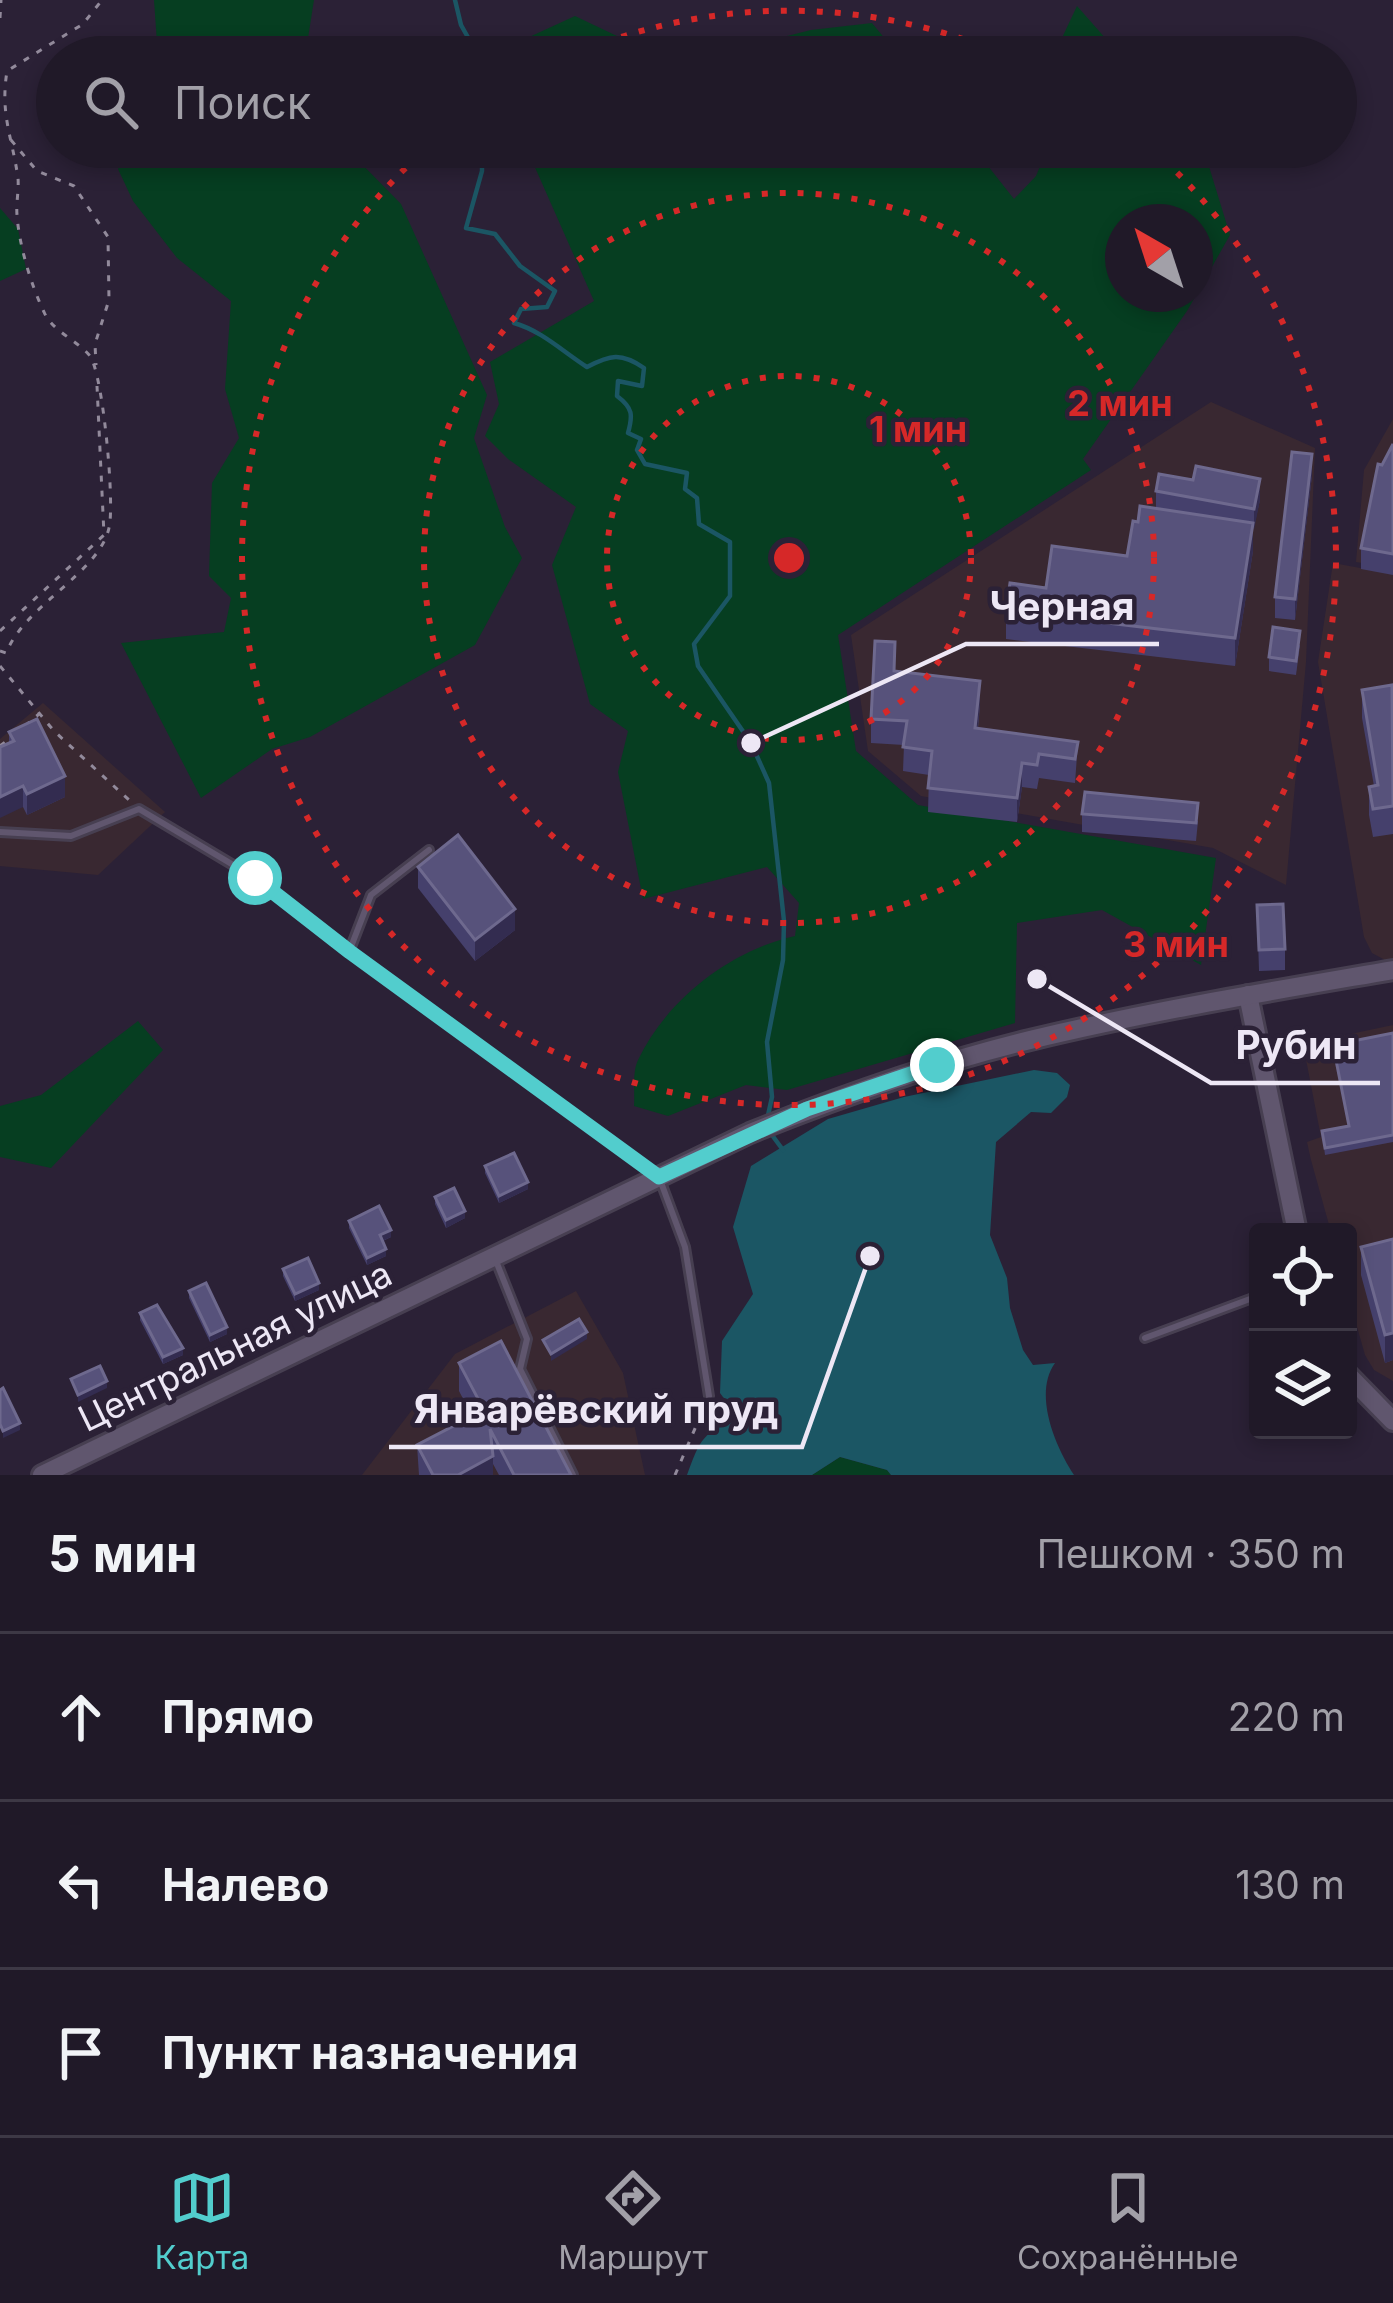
<!DOCTYPE html>
<html lang="ru">
<meta charset="utf-8">
<style>
body{margin:0;font-family:Inter,sans-serif;background:#2d2634;color:#f1f3f6}
.controls{position:absolute;right:36px;bottom:36px;display:grid;overflow:hidden;border-radius:12px;box-shadow:0 6px 18px #0003}
.controls button{width:108px;height:108px;display:grid;place-items:center;padding:0;border:0;border-bottom:3px solid #3d3845;background:#201928;color:#f1f3f6;font:60px sans-serif}
.compass{position:absolute;left:1105px;top:204px;width:108px;height:108px;border-radius:50%;background:#201928;box-shadow:0 6px 18px #0003;rotate:321deg}
.stop{position:absolute;width:36px;height:36px;margin:-27px;border:9px solid #52cdcd;border-radius:50%;background:#fff}
.stop.end{background:#52cdcd;border-color:#fff;box-shadow:0 3px 12px #0008}
.list{margin:0;padding:0;list-style:none}
h2{display:flex;justify-content:space-between;align-items:center;height:156px;margin:0;padding:0 48px;font-size:51px}
h2 small{font-size:39px;font-weight:400;color:#a2a0a8}
.list li{display:grid;grid-template-columns:78px 1fr auto;gap:36px;align-items:center;box-sizing:border-box;height:168px;padding:0 48px;border-top:3px solid #3d3845}
.list b{display:block;font-size:45px;white-space:nowrap}
.list em{font-size:39px;font-style:normal;color:#a2a0a8}
.icon{flex:none;width:66px;height:66px;fill:none;stroke:currentColor;stroke-width:2;stroke-linecap:round;stroke-linejoin:round}
.map{position:relative;flex:none;width:1393px;height:1475px;overflow:hidden}
.search{position:absolute;background:#201928;box-shadow:0 6px 18px #0003;left:36px;right:36px;top:36px;height:132px;display:flex;align-items:center;gap:30px;box-sizing:border-box;padding:0 42px;border-radius:66px;color:#a2a0a8;font-size:45px}
.sheet{height:660px;background:#201928}
nav{display:flex;justify-content:space-around;align-items:center;box-sizing:border-box;height:168px;border-top:3px solid #3d3845;background:#201928;font-size:33px;color:#a2a0a8}
nav a{display:grid;justify-items:center;gap:6px}
nav .on{color:#52cdcd}
.map>svg:first-child{display:block}
.industrial{fill:#392831}
.green{fill:#063e21;fill-rule:evenodd}
.water{fill:#1b5664}
.lines{fill:none;stroke-linecap:round;stroke-linejoin:round}
.stream{stroke:#1b5664;stroke-width:4.5}
.lane-casing{stroke:#473f51;stroke-width:12}
.secondary-casing{stroke:#473f51;stroke-width:24}
.path{stroke:#928a9b;stroke-width:3;stroke-dasharray:6 9;stroke-linecap:butt}
.lane{stroke:#60566e;stroke-width:6}
.secondary{stroke:#60566e;stroke-width:18}
.wall{fill:#45406c}
.shaded-wall{fill:#332c50}
.building{fill:#57527b;stroke:#6e698e;stroke-width:3}
.route{stroke:#52cdcd;stroke-width:15}
.ring{fill:none;stroke:#d62828;stroke-width:6;stroke-dasharray:6 12}
.labels{text-anchor:middle;stroke-width:9;stroke-linejoin:round;paint-order:stroke}
.street-label{font-size:36px;fill:#ede7f5;stroke:#2b2136}
.centre{fill:#d62828;stroke:#2b2136;stroke-width:6}
.ring-label{font-size:36px;text-anchor:middle;font-weight:bold;fill:#d62828;stroke:#2b2136;stroke-width:9;stroke-linejoin:round;paint-order:stroke}
.leader{fill:none;stroke:#ede7f5;stroke-width:4.5}
.callout-dot{fill:#ede7f5;stroke:#2b2136;stroke-width:4.5}
.callout-label{font-size:39px;text-anchor:middle;font-weight:bold;fill:#ede7f5;stroke:#2b2136;stroke-width:9;stroke-linejoin:round;paint-order:stroke}
</style>
<div class="map">
<svg width="1393" height="1475" viewBox="0 0 1393 1475">
<rect width="100%" height="100%" fill="#2b2136"/>
<g class="industrial">
<polygon points="1211,402 1315,448 1306,662 1286,885 1213,848 921,796 868,751 851,635"/>
<polygon points="1393,419 1393,568 1356,562 1364,470"/>
<polygon points="1333,563 1393,574 1393,959 1385,960 1372,953 1364,937 1318,662"/>
<polygon points="43,703 165,812 98,875 0,866 0,739"/>
<polygon points="1393,1025 1393,1381 1374,1370 1365,1355 1348,1295 1348,1232 1331,1232 1311,1160 1307,1142 1321,1137 1303,1044"/>
<polygon points="576,1291 623,1373 645,1475 362,1475 455,1354"/>
</g>
<g class="green">
<polygon points="154,0 314,0 305,57 158,57"/>
<polygon points="1077,6 1122,57 1053,57"/>
<polygon points="575,16 661,57 507,57 505,48"/>
<polygon points="872,23 900,57 703,57 811,30"/>
<polygon points="130,147 355,147 351,153 401,204 487,395 474,438 505,527 522,558 475,645 310,737 272,749 201,798 121,643 224,632 231,598 209,576 212,483 239,438 225,389 231,301 177,258 133,201 118,169"/>
<path d="M526,147H973L1014,199L1036,176L1048,147H1196L1207,160L1230,235L1187,311L1083,459L1091,470L838,635L856,751L918,805L1216,858L1201,965L1102,910L1017,923L1015,1023L787,1090L746,1085L668,1116L634,1106C635,1092 632,1072 638,1060C667,999 731,950 795,936L799,903L767,867L643,899L618,772L628,731L590,704L552,565L576,507L508,459L485,436L499,404L490,362L594,301ZM1123,222H1195V294H1123Z"/>
<polygon points="0,208 18,229 26,269 0,281"/>
<polygon points="138,1021 163,1050 51,1168 0,1157 0,1106 41,1095"/>
<polygon points="840,1457 887,1470 891,1475 812,1475"/>
</g>
<path class="water" d="M1034,1070L1057,1073L1070,1085L1067,1097L1051,1113L1031,1112L996,1142L990,1235L1007,1278L1010,1308L1023,1350L1033,1365L1055,1363C1033,1394 1055,1446 1074,1475H891L887,1470L840,1457L812,1475H687C700,1440 703,1430 740,1420L720,1393L722,1341L753,1294L733,1227L751,1166L828,1119L904,1097Z"/>
<g class="lines">
<g class="stream">
<polyline points="455,0 461,25 479,57"/>
<path d="M477,147L482,152V171L466,228L495,234L520,266L555,291L547,307L521,309L514,323C542,331 562,351 587,367C610,355 621,352 644,368L642,386L618,381L617,396C633,408 633,415 628,433L641,439L637,450L645,464L687,473L685,489L697,498L699,524L730,542V596L694,644L698,666L751,743L769,783L784,921L783,960L767,1042L772,1097L767,1120"/>
<polyline points="769,1131 783,1150"/>
</g>
<g class="lane-casing">
<g id="lane">
<polyline points="0,832 71,836 139,809 255,878 349,952 659,1177 685,1247 709,1396"/>
<polyline points="349,952 371,895 429,850"/>
<polyline points="496,1261 527,1339 520,1369 573,1475"/>
<polyline points="1145,1338 1258,1296"/>
</g>
</g>
<g class="secondary-casing">
<g id="secondary">
<polyline points="1248,995 1297,1232"/>
<polyline points="1348,1375 1393,1421"/>
<path d="M42,1475L750,1133C842,1096 935,1063 1030,1040C1150,1011 1272,991 1393,970"/>
</g>
</g>
<g class="path">
<polyline points="0,18 1,0"/>
<polyline points="11,140 37,171 74,186 108,237 109,300 95,344 96,365"/>
<polyline points="0,631 104,535 97,386"/>
<path d="M0,651L6,653C26,604 99,573 109,528C115,504 103,374 90,356C77,340 52,331 44,312C31,285 19,245 17,215C16,203 19,190 18,178C12,136 0,115 7,71L83,24L102,0"/>
<polyline points="0,666 54,731 129,800"/>
<polyline points="25,726 39,714"/>
<polyline points="0,746 13,736"/>
<polyline points="675,1475 706,1403"/>
</g>
<use href="#lane" class="lane"/>
<use href="#secondary" class="secondary"/>
</g>
<g class="wall">
<polygon points="1393,444 1393,575 1361,569 1361,548 1382,465"/>
<polygon points="1312,475 1295,620 1275,618 1275,597"/>
<polygon points="1156,491 1260,500 1253,530 1253,551 1235,666 1006,639 1006,611 1046,588 1127,556 1156,508"/>
<polygon points="1300,645 1296,675 1269,671 1269,657"/>
<polygon points="895,671 980,705 978,729 1078,742 1075,783 1039,778 1037,789 1022,787 1017,822 928,812 929,775 903,771 904,745 871,743 871,719"/>
<polygon points="1362,690 1393,691 1393,834 1373,837 1369,815 1369,787 1374,786 1362,718"/>
<polygon points="9,732 65,797 27,815 23,807 9,743"/>
<polygon points="1082,814 1198,821 1196,841 1082,832"/>
<polygon points="418,867 515,930 475,961 418,888"/>
<polygon points="1257,905 1285,949 1285,970 1259,971"/>
<polygon points="1393,1033 1393,1142 1325,1155 1322,1131 1348,1126 1333,1045"/>
<polygon points="485,1166 528,1189 499,1203 485,1173"/>
<polygon points="435,1197 465,1218 446,1228 435,1204"/>
<polygon points="349,1221 391,1237 383,1241 386,1256 367,1265 349,1228"/>
<polygon points="1393,1239 1393,1360 1385,1363 1361,1275 1361,1247"/>
<polygon points="283,1269 319,1290 295,1301 283,1276"/>
<polygon points="189,1291 227,1334 210,1342 189,1298"/>
<polygon points="140,1313 183,1355 163,1364 140,1320"/>
<polygon points="459,1363 571,1475 499,1475 493,1464 493,1475 419,1475 417,1445 472,1416 459,1391"/>
</g>
<g class="shaded-wall">
<polygon points="1312,454 1312,475 1295,620 1295,599"/>
<polygon points="1260,479 1260,500 1254,530 1254,509"/>
<polygon points="1253,523 1253,551 1235,666 1235,638"/>
<polygon points="980,681 980,705 975,752 975,728"/>
<polygon points="1022,763 1022,787 1017,822 1017,798"/>
<polygon points="65,776 65,797 27,815 27,794"/>
<polygon points="23,786 23,807 0,818 0,797"/>
<polygon points="515,909 515,930 475,961 475,940"/>
<polygon points="528,1182 528,1189 499,1203 499,1196"/>
<polygon points="465,1211 465,1218 446,1228 446,1220"/>
<polygon points="391,1230 391,1237 380,1242 380,1235"/>
<polygon points="386,1249 386,1256 367,1265 367,1258"/>
<polygon points="319,1283 319,1290 295,1301 295,1294"/>
<polygon points="227,1327 227,1334 210,1342 210,1335"/>
<polygon points="587,1332 587,1339 551,1361 551,1354"/>
<polygon points="1393,1333 1393,1360 1385,1363 1385,1335"/>
<polygon points="183,1348 183,1355 163,1364 163,1357"/>
<polygon points="107,1381 107,1388 78,1402 78,1395"/>
<polygon points="20,1423 20,1430 3,1438 3,1431"/>
<polygon points="493,1456 493,1475 458,1475"/>
</g>
<g class="building">
<polygon points="1393,444 1393,554 1361,548 1378,464 1382,465"/>
<polygon points="1292,452 1312,454 1295,599 1275,597"/>
<polygon points="1196,466 1260,479 1254,509 1156,491 1159,474 1193,480"/>
<polygon points="1140,506 1253,523 1235,638 1006,611 1010,583 1046,588 1052,546 1127,556 1133,521 1138,522"/>
<polygon points="1273,627 1300,631 1296,661 1269,657"/>
<polygon points="875,641 895,642 894,671 980,681 975,728 1078,742 1075,759 1039,754 1037,765 1022,763 1017,798 928,788 932,751 903,747 907,721 871,719"/>
<polygon points="1392,685 1393,806 1373,809 1369,787 1378,785 1362,690"/>
<polygon points="37,719 65,776 27,794 23,786 0,797 0,747 14,741 9,732"/>
<polygon points="1085,792 1198,803 1196,823 1082,814"/>
<polygon points="458,835 515,909 475,940 418,867"/>
<polygon points="1283,904 1285,949 1259,950 1257,905"/>
<polygon points="1393,1033 1393,1135 1325,1148 1322,1131 1349,1126 1333,1045"/>
<polygon points="514,1153 528,1182 499,1196 485,1166"/>
<polygon points="454,1188 465,1211 446,1220 435,1197"/>
<polygon points="379,1206 391,1230 380,1235 386,1249 367,1258 349,1221"/>
<polygon points="1393,1239 1393,1333 1385,1335 1361,1247"/>
<polygon points="308,1258 319,1283 295,1294 283,1269"/>
<polygon points="206,1283 227,1327 210,1335 189,1291"/>
<polygon points="157,1305 183,1348 163,1357 140,1313"/>
<polygon points="579,1319 587,1332 551,1354 543,1340"/>
<polygon points="501,1341 571,1475 514,1475 490,1429 493,1456 458,1475 433,1475 417,1445 484,1410 459,1363"/>
<polygon points="100,1366 107,1381 78,1395 71,1379"/>
<polygon points="3,1388 20,1423 3,1431 0,1424 0,1390"/>
</g>
<g class="lines">
<polyline class="route" points="255,878 350,952 659,1177 807,1109 937,1065"/>
</g>
<g class="ring">
<circle cx="789" cy="558" r="182"/>
<circle cx="789" cy="558" r="365"/>
<path d="M571 56A547 547 0 0 1 1007 56M1151 148A547 547 0 1 1 427 148"/>
</g>
<g class="labels">
<g class="street-label">
<text transform="translate(235 1346) rotate(-26)" y="13">Центральная улица</text>
</g>
</g>
<circle cx="789" cy="558" r="18" class="centre"/>
<g class="ring-label">
<text x="1120" y="416">2 мин</text>
<text x="918" y="442">1 мин</text>
<text x="1176" y="957">3 мин</text>
</g>
<path class="leader" d="M751 743L966 644H1159M1037 979L1211 1083H1380M870 1256L802 1447H389"/>
<g class="callout-dot">
<circle cx="751" cy="743" r="12"/>
<circle cx="1037" cy="979" r="12"/>
<circle cx="870" cy="1256" r="12"/>
</g>
<g class="callout-label">
<text x="1062" y="620">Черная</text>
<text x="1296" y="1059">Рубин</text>
<text x="596" y="1423">Январёвский пруд</text>
</g>
</svg>
<div class="controls">
<button><svg class="icon" aria-label="locate" viewBox="0 0 24 24"><circle cx="12" cy="12" r="6"/><path d="M12 2v4M12 18v4M2 12h4M18 12h4"/></svg></button>
<button><svg class="icon" aria-label="layers" viewBox="0 0 24 24"><path d="M12 4l9 5-9 5-9-5zM3 14l9 5 9-5"/></svg></button>
</div>
<svg class="compass" viewBox="-18 -18 36 36"><path d="M0-13l5 13h-10z" fill="#e53935"/><path d="M0 13l5-13h-10z" fill="#a2a0a8"/></svg>
<div class="stop" style="left:255px;top:878px"></div>
<div class="stop end" style="left:937px;top:1065px"></div>
<div class="search"><svg class="icon" aria-label="search" viewBox="0 0 24 24"><circle cx="10" cy="10" r="6"/><path d="M15 15l6 6"/></svg>Поиск</div>
</div>
<section class="sheet">
<h2>5 мин<small>Пешком · 350 m</small></h2>
<ul class="list">
<li><svg class="icon" aria-label="ahead" viewBox="0 0 24 24"><path d="M12 20V5M6 11l6-6 6 6"/></svg><div><b>Прямо</b></div><em>220 m</em></li>
<li><svg class="icon" aria-label="left" viewBox="0 0 24 24"><path d="M17 20v-9H6M10 6l-5 5 5 5"/></svg><div><b>Налево</b></div><em>130 m</em></li>
<li><svg class="icon" aria-label="arrive" viewBox="0 0 24 24"><path d="M6 21V4h12l-3 4 3 4H6"/></svg><div><b>Пункт назначения</b></div></li>
</ul>
</section>
<nav>
<a class="on"><svg class="icon" aria-label="map" viewBox="0 0 24 24"><path d="M3 6l6-2 6 2 6-2v14l-6 2-6-2-6 2zM9 4v14M15 6v14"/></svg>Карта</a>
<a><svg class="icon" aria-label="directions" viewBox="0 0 24 24"><path d="M12 3l9 9-9 9-9-9zM9 14v-3h6M13 9l2 2-2 2"/></svg>Маршрут</a>
<a><svg class="icon" aria-label="saved" viewBox="0 0 24 24"><path d="M7 4h10v16l-5-4-5 4z"/></svg>Сохранённые</a>
</nav>
